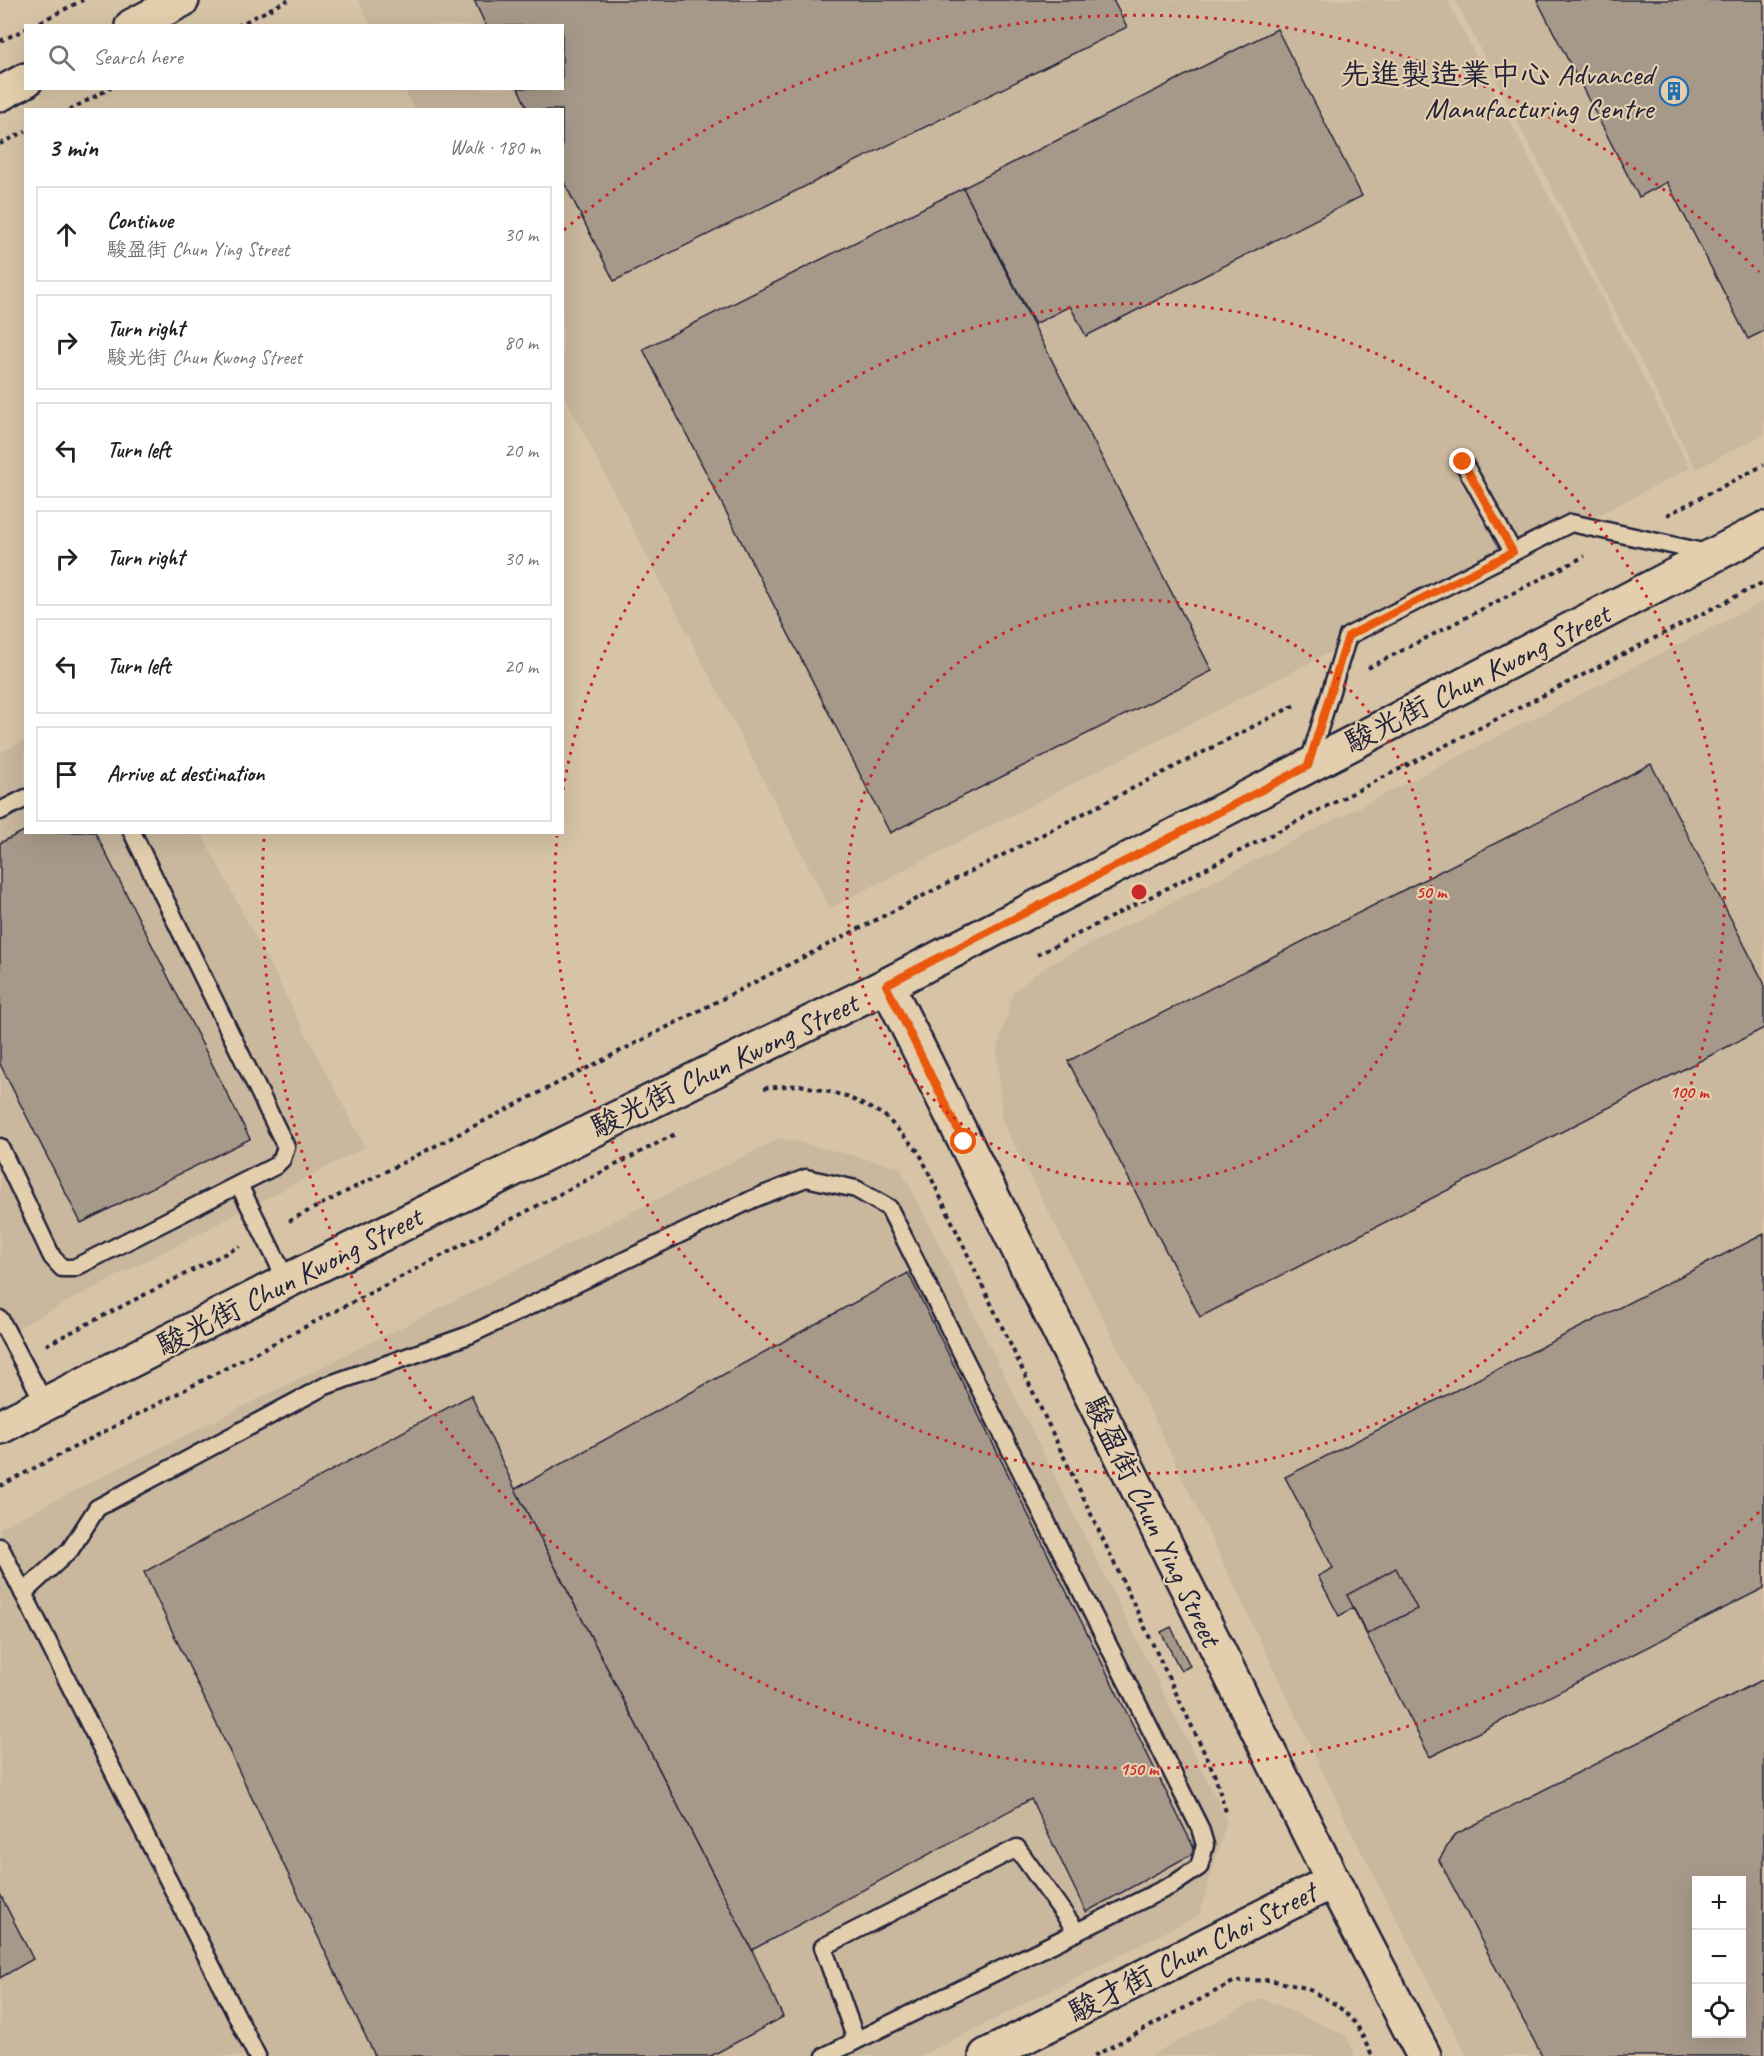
<!DOCTYPE html>
<meta charset="utf-8">
<style>
body{margin:0;font-family:Caveat,"LXGW WenKai TC",sans-serif;background:#f6f6f6;color:#202124}
.controls{position:absolute;right:18px;bottom:18px;display:grid;overflow:hidden;border-radius:0px;box-shadow:0 6px 24px #0002}
.controls button{width:54px;height:54px;display:grid;place-items:center;padding:0;border:0;border-bottom:2px solid #e0e0e0;background:#fff;color:#202124;font:30px sans-serif}
.stop{position:absolute;width:18px;height:18px;margin:-14px;border:4px solid #ea580c;border-radius:50%;background:#fff}
.stop.end{background:#ea580c;border-color:#fff;box-shadow:0 2px 6px #0008}
.list{margin:0;padding:0;list-style:none}
h2{display:flex;justify-content:space-between;align-items:center;height:78px;margin:0;padding:0 24px;font-size:26px}
h2 small{font-size:20px;font-weight:400;color:#757577}
.list li{display:grid;grid-template-columns:39px 1fr auto;gap:18px;align-items:center;box-sizing:border-box;height:96px;margin:0 12px 12px;padding:0 12px;border:2px solid #e0e0e0;border-radius:0px}
.list b{display:block;font-size:22px;white-space:nowrap}
.list p{margin:0;font-size:20px;white-space:nowrap;color:#757577}
.list em{font-size:20px;font-style:normal;color:#757577}
.icon{flex:none;width:33px;height:33px;fill:none;stroke:currentColor;stroke-width:2;stroke-linecap:round;stroke-linejoin:round}
.map{position:relative;flex:none;width:1764px;height:2056px;overflow:hidden}
.search{position:absolute;background:#fff;box-shadow:0 6px 24px #0002;left:24px;top:24px;width:540px;height:66px;display:flex;align-items:center;gap:15px;box-sizing:border-box;padding:0 21px;border-radius:0px;color:#757577;font-size:22px}
.panel{position:absolute;background:#fff;box-shadow:0 6px 24px #0002;left:24px;top:108px;width:540px;height:726px;border-radius:0px}
.map>svg:first-child{display:block}
.built{fill:#c9b79e;fill-rule:evenodd}
.building{fill:#a7998a;stroke:#22223b;stroke-width:1.5;fill-rule:evenodd}
.lines{fill:none;stroke-linecap:round;stroke-linejoin:round}
.lane-casing{stroke:#22223b;stroke-width:21}
.street-casing{stroke:#22223b;stroke-width:38}
.secondary-casing{stroke:#22223b;stroke-width:38}
.path{stroke:#22223b;stroke-width:4;stroke-dasharray:4.5 4.5;stroke-linecap:butt}
.lane{stroke:#e3cfad;stroke-width:16}
.street{stroke:#e3cfad;stroke-width:33}
.secondary{stroke:#e3cfad;stroke-width:33}
.route{stroke:#ea580c;stroke-width:8}
.ring{fill:none;stroke:#cd2829;stroke-width:3;stroke-dasharray:3 6}
.labels{text-anchor:middle;stroke-width:4.5;stroke-linejoin:round;paint-order:stroke}
.poi-label{font-size:30px;fill:#22223b;stroke:#e3cfad;text-anchor:end}
.street-label{font-size:30px;fill:#22223b;stroke:#e3cfad}
.centre{fill:#cd2829;stroke:#e3cfad;stroke-width:3}
.ring-label{font-size:18px;text-anchor:middle;font-weight:bold;fill:#cd2829;stroke:#e3cfad;stroke-width:4.5;stroke-linejoin:round;paint-order:stroke}
</style>
<div class="map">
<svg width="1764" height="2056" viewBox="0 0 1764 2056">
<rect width="100%" height="100%" fill="#d7c4a6"/>
<filter id="ink" filterUnits="userSpaceOnUse"><feTurbulence type="fractalNoise" baseFrequency=".0167" numOctaves="2"/><feDisplacementMap in="SourceGraphic" scale="12" xChannelSelector="R" yChannelSelector="G"/><feConvolveMatrix kernelMatrix="1 2 1 2 8 2 1 2 1" color-interpolation-filters="sRGB"/></filter>
<g filter="url(#ink)">
<g class="built">
<polygon points="358,0 1447,0 1690,468 830,908 563,393 562,110 415,109 404,89 562,88 562,26 371,25"/>
<polygon points="1455,0 1764,0 1764,434 1696,469"/>
<path d="M1764,601V2056H1467L1356,1841L1153,1416L1002,1121L997,1050L1013,992L1047,966ZM1696,1880H1742V2034H1696Z"/>
<polygon points="25,740 26,832 201,833 365,1147 0,1337 0,753"/>
<polygon points="780,1138 900,1167 1227,1820 1199,1915 921,2056 0,2056 0,1528"/>
<polygon points="1261,1998 1345,2035 1356,2056 1150,2056"/>
</g>
<g class="building">
<polygon points="474,0 1113,0 1127,27 614,281 562,178 562,110 528,110 518,88 562,88 562,26 486,26"/>
<polygon points="1537,0 1764,0 1764,331 1748,339 1667,182 1639,197"/>
<polygon points="1277,29 1362,196 1086,336 1070,306 1035,324 963,188"/>
<polygon points="963,188 1212,671 890,833 643,349"/>
<polygon points="1651,764 1764,983 1764,1028 1200,1317 1068,1061"/>
<polygon points="26,830 26,832 95,832 250,1139 81,1223 0,1064 0,843"/>
<polygon points="1764,1234 1764,1588 1430,1757 1353,1608 1339,1616 1318,1576 1333,1568 1285,1477"/>
<polygon points="908,1273 1196,1852 1086,1912 1031,1799 752,1950 515,1489"/>
<polygon points="471,1395 515,1489 752,1950 783,2017 711,2056 375,2056 144,1572"/>
<polygon points="1396,1568 1417,1609 1367,1634 1347,1595"/>
<polygon points="1171,1627 1190,1666 1181,1671 1161,1632"/>
<path d="M1764,1679V2056H1542L1439,1860L1454,1835ZM1696,1880H1742V2034H1696Z"/>
<polygon points="0,1894 33,1959 0,1978"/>
</g>
<g class="lines">
<g class="lane-casing">
<g id="lane">
<polyline points="1463,462 1513,552"/>
<polyline points="1308,765 1348,636 1571,523 1712,554"/>
<polyline points="0,811 26,798"/>
<polyline points="0,1147 52,1257 62,1268 74,1268 275,1166 282,1159 286,1147 132,832"/>
<polyline points="239,1185 287,1281"/>
<polyline points="0,1319 45,1404"/>
<polyline points="0,1547 257,2056"/>
<polyline points="23,1593 70,1550 97,1508 325,1386 469,1335 753,1199 806,1178 856,1189 889,1208 1200,1828 1205,1845 1199,1867 1174,1884 825,2056"/>
<polyline points="856,2040 823,1947 1017,1848 1077,1932"/>
</g>
</g>
<g class="street-casing">
<g id="street">
<polyline points="887,985 1333,1881 1424,2056"/>
<polyline points="0,1427 287,1281 887,985 1764,529"/>
<polyline points="986,2056 1333,1881"/>
</g>
</g>
<g class="secondary-casing">
<g id="secondary">
<polyline points="132,26 182,0"/>
<polyline points="0,94 26,80"/>
</g>
</g>
<g class="path">
<polyline points="32,26 83,0"/>
<polyline points="237,26 288,0"/>
<polyline points="0,41 26,29"/>
<polyline points="69,110 111,88"/>
<polyline points="0,144 26,131"/>
<polyline points="1667,515 1764,465"/>
<polyline points="1368,668 1585,556"/>
<polyline points="1037,955 1764,582"/>
<polyline points="764,1088 800,1085 846,1096 884,1115 919,1152 1214,1773 1227,1815"/>
<polyline points="289,1221 1297,704"/>
<polyline points="46,1345 240,1246"/>
<polyline points="0,1486 675,1134"/>
<polyline points="1094,2056 1235,1981 1270,1980 1306,1988 1337,2005 1357,2025 1372,2056"/>
</g>
<use href="#lane" class="lane"/>
<use href="#street" class="street"/>
<use href="#secondary" class="secondary"/>
</g>
</g>
<g class="lines" filter="url(#ink)">
<polyline class="route" points="964,1142 886,985 1308,766 1348,636 1513,552 1463,462"/>
</g>
<g class="ring">
<circle cx="1139" cy="892" r="292"/>
<path d="M563 790A585 585 0 1 1 557 836"/>
<path d="M1759 1512A877 877 0 0 1 264 838M564 230A877 877 0 0 1 1759 272"/>
</g>
<defs>
<g id="building-ring" transform="scale(1.5)"><circle r="9.5" fill="#e3cfad" stroke="#1f6fb2" stroke-width="1.5"/><path d="M-4-6H4V6H1V3H-1V6H-4ZM-2.5-4.3h1.7v1.8h-1.7ZM.8-4.3h1.7v1.8H.8ZM-2.5-1h1.7V.8h-1.7ZM.8-1h1.7V.8H.8Z" fill="#1f6fb2"/></g>
</defs>
<g fill-rule="evenodd">
<use href="#building-ring" x="1674" y="91"/>
</g>
<g class="labels">
<g class="poi-label">
<text x="1653" y="84">先進製造業中心 Advanced<tspan x="1653" dy="34">Manufacturing Centre</tspan></text>
</g>
<g class="street-label">
<text transform="translate(1477 678) rotate(-27)" y="10">駿光街 Chun Kwong Street</text>
<text transform="translate(724 1065) rotate(-26)" y="10">駿光街 Chun Kwong Street</text>
<text transform="translate(289 1281) rotate(-27)" y="10">駿光街 Chun Kwong Street</text>
<text transform="translate(1153 1521) rotate(64)" y="10">駿盈街 Chun Ying Street</text>
<text transform="translate(1192 1952) rotate(-27)" y="10">駿才街 Chun Choi Street</text>
</g>
</g>
<circle cx="1139" cy="892" r="9" class="centre"/>
<g class="ring-label">
<text x="1431" y="898">50 m</text>
<text x="1689" y="1098">100 m</text>
<text x="1139" y="1775">150 m</text>
</g>
</svg>
<div class="controls">
<button>+</button>
<button>−</button>
<button><svg class="icon" aria-label="locate" viewBox="0 0 24 24"><circle cx="12" cy="12" r="6"/><path d="M12 2v4M12 18v4M2 12h4M18 12h4"/></svg></button>
</div>
<div class="stop" style="left:964px;top:1142px"></div>
<div class="stop end" style="left:1463px;top:462px"></div>
<div class="search"><svg class="icon" aria-label="search" viewBox="0 0 24 24"><circle cx="10" cy="10" r="6"/><path d="M15 15l6 6"/></svg>Search here</div>
<section class="panel">
<h2>3 min<small>Walk · 180 m</small></h2>
<ul class="list">
<li><svg class="icon" aria-label="ahead" viewBox="0 0 24 24"><path d="M12 20V5M6 11l6-6 6 6"/></svg><div><b>Continue</b><p>駿盈街 Chun Ying Street</p></div><em>30 m</em></li>
<li><svg class="icon" aria-label="right" viewBox="0 0 24 24"><path d="M7 20v-9h11M14 6l5 5-5 5"/></svg><div><b>Turn right</b><p>駿光街 Chun Kwong Street</p></div><em>80 m</em></li>
<li><svg class="icon" aria-label="left" viewBox="0 0 24 24"><path d="M17 20v-9H6M10 6l-5 5 5 5"/></svg><div><b>Turn left</b></div><em>20 m</em></li>
<li><svg class="icon" aria-label="right" viewBox="0 0 24 24"><path d="M7 20v-9h11M14 6l5 5-5 5"/></svg><div><b>Turn right</b></div><em>30 m</em></li>
<li><svg class="icon" aria-label="left" viewBox="0 0 24 24"><path d="M17 20v-9H6M10 6l-5 5 5 5"/></svg><div><b>Turn left</b></div><em>20 m</em></li>
<li><svg class="icon" aria-label="arrive" viewBox="0 0 24 24"><path d="M6 21V4h12l-3 4 3 4H6"/></svg><div><b>Arrive at destination</b></div></li>
</ul>
</section>
</div>
